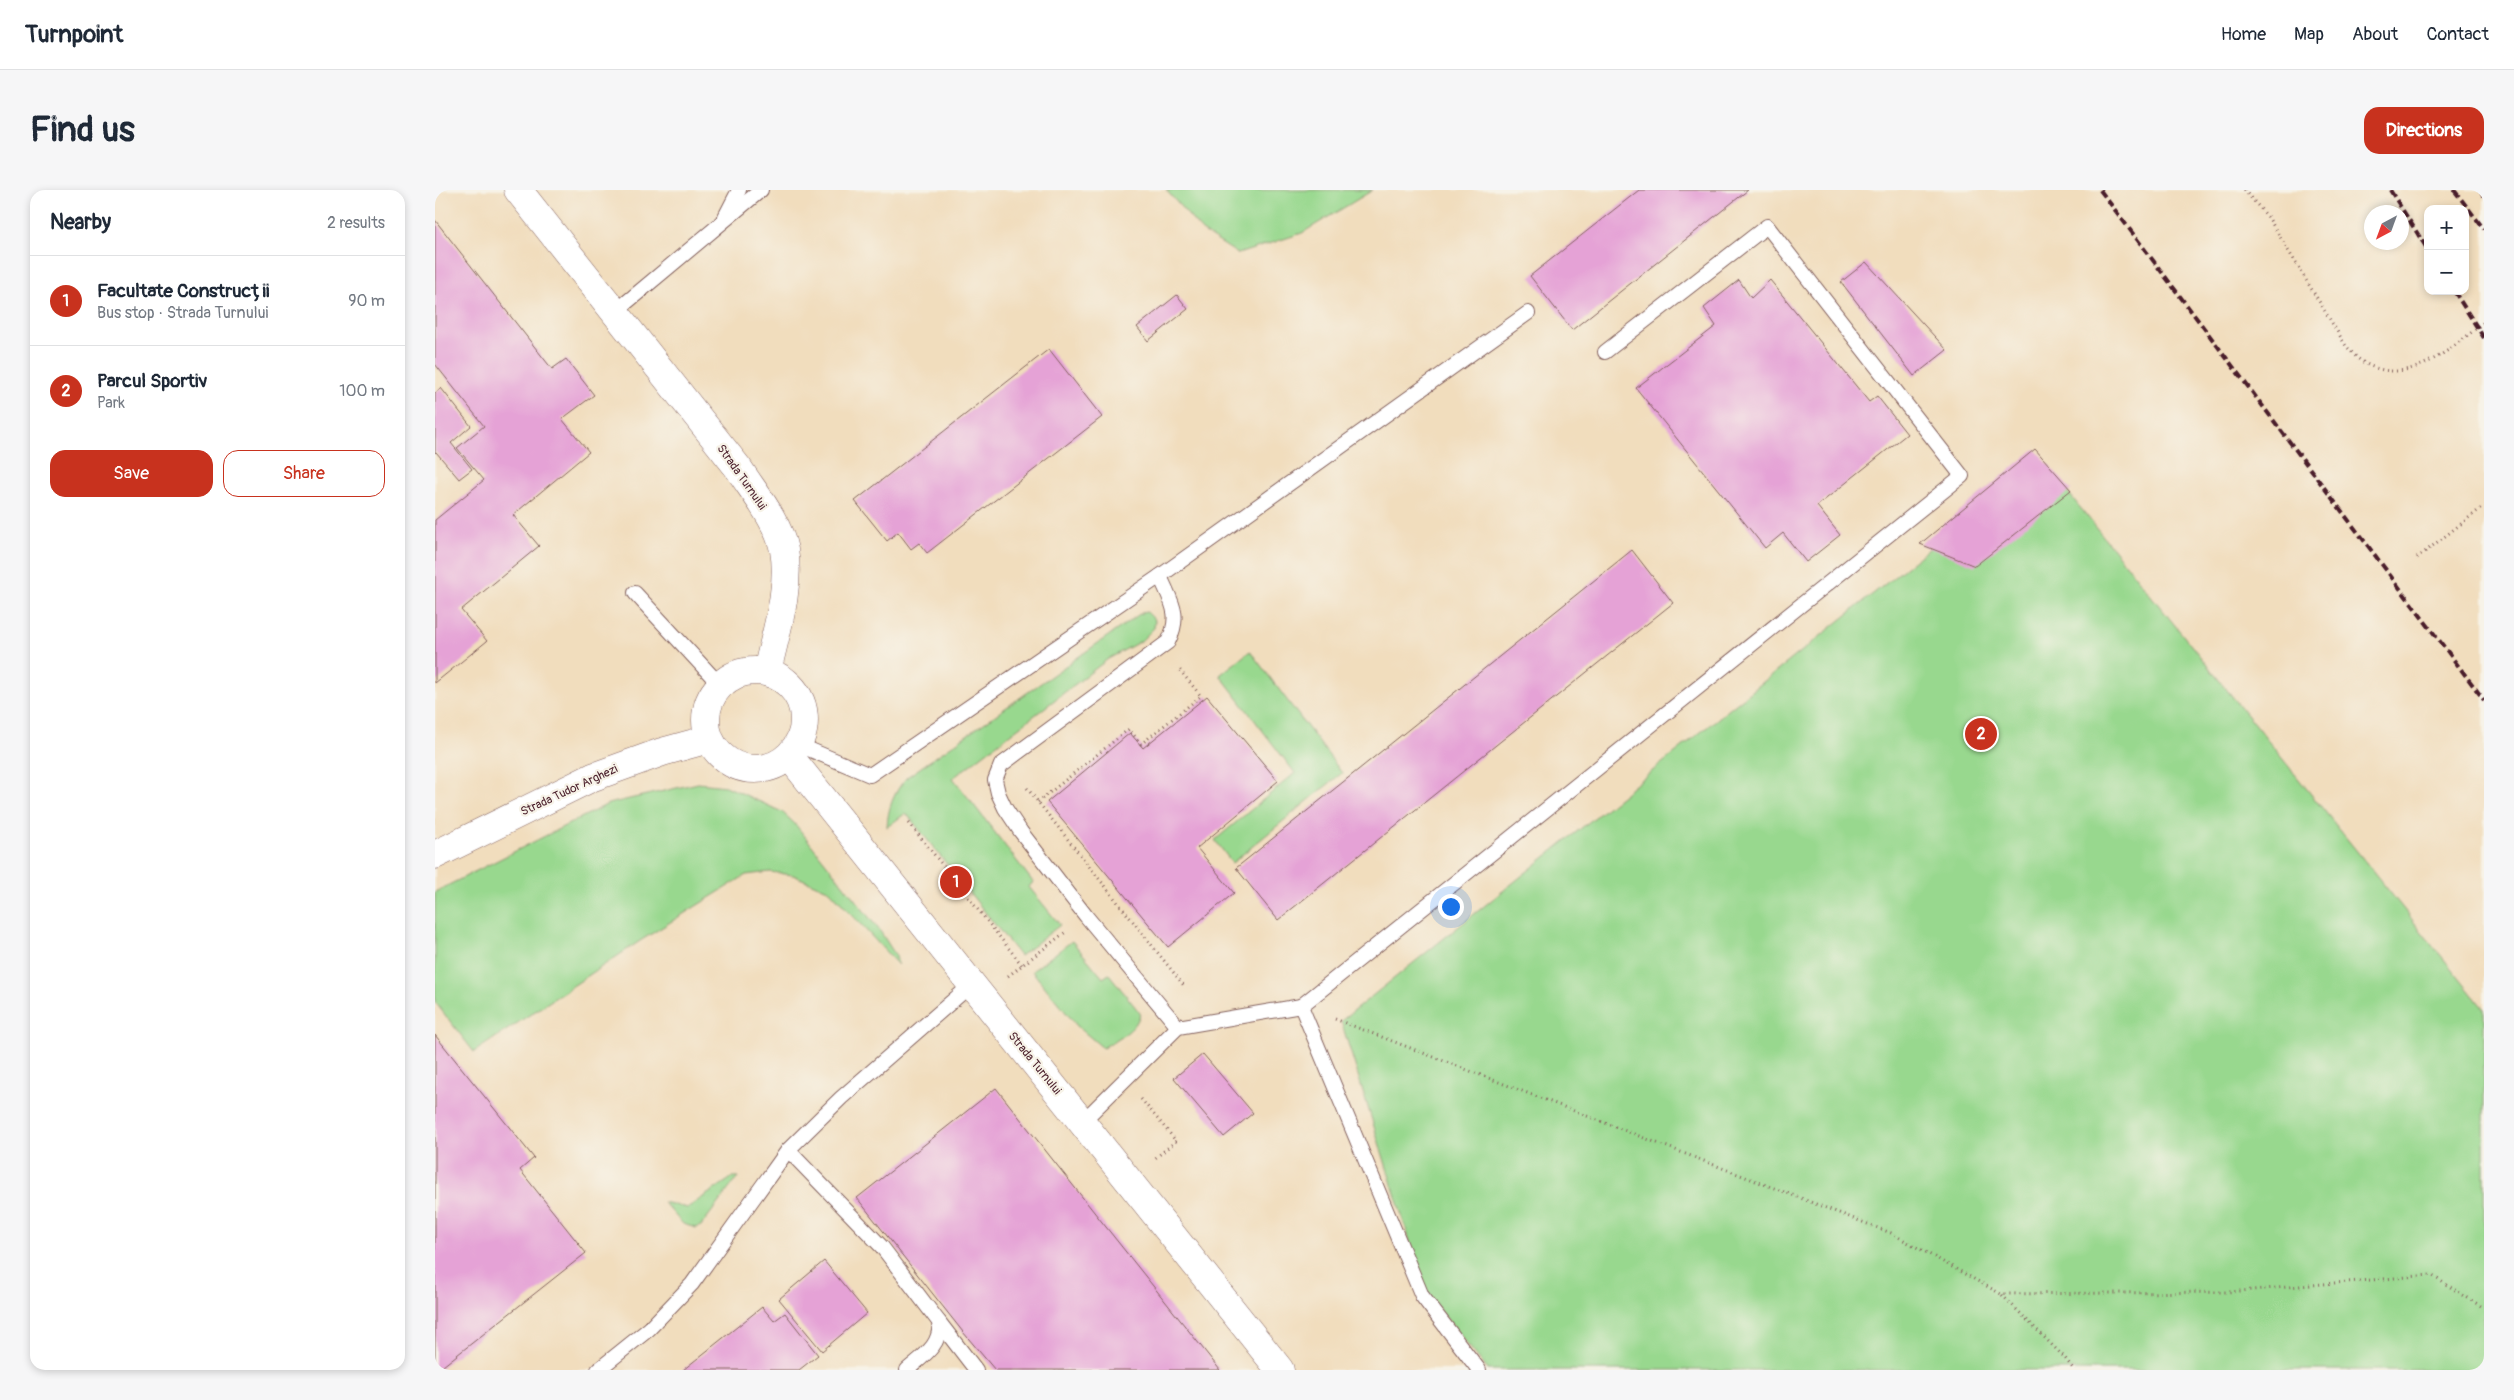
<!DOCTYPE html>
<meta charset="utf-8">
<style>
body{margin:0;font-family:Pangolin,sans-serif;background:#f6f6f7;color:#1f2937}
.controls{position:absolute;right:15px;top:15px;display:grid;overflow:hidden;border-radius:10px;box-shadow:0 2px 8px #0003}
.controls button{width:45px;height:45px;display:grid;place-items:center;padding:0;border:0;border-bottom:1px solid #e0e1e3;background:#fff;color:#1f2937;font:25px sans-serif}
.compass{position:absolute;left:1929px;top:15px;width:45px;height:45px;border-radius:50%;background:#fff;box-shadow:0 2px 8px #0003;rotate:221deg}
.you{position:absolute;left:1015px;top:716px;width:18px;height:18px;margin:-12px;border:4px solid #fff;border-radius:50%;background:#1a73e8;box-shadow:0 0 0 8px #1a73e833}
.badge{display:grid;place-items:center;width:32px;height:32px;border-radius:50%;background:#c8321e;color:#fff;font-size:16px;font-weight:700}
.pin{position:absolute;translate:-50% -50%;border:2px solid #fff;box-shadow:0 1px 5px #0006}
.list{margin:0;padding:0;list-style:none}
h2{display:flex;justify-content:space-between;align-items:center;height:65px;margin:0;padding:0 20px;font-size:21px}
h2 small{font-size:16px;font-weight:400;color:#747a83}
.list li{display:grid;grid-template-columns:32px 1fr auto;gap:15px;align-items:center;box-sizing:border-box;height:90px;padding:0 20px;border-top:1px solid #e0e1e3}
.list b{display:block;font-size:19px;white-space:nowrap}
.list p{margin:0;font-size:16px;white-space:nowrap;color:#747a83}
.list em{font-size:16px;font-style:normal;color:#747a83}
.actions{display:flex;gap:10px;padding:15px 20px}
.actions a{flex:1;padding:11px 0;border:1px solid #c8321e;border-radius:15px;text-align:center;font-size:18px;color:#c8321e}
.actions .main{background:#c8321e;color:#fff}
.map{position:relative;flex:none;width:2049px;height:1180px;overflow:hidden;border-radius:15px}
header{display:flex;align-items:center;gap:30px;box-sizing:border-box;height:70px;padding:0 25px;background:#fff;border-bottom:1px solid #e0e1e3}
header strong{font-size:24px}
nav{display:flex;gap:28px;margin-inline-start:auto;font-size:18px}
.intro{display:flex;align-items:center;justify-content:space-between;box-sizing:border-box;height:120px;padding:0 30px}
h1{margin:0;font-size:35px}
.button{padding:12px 22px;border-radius:15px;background:#c8321e;color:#fff;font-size:18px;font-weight:700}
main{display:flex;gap:30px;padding:0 30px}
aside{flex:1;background:#fff;border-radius:15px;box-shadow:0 2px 8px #0003}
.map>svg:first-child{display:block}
.green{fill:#98d88e;stroke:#717c5c}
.building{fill:#e5a2d6}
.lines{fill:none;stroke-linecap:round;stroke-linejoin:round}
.service-casing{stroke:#84625e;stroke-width:16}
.minor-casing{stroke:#84625e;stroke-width:29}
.path{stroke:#84625e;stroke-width:3;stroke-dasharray:1 4;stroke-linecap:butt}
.service{stroke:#fff;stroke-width:14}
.minor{stroke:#fff;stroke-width:28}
.rail{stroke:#4a1f2b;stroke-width:4;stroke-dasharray:8 4;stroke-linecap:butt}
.labels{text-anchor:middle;stroke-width:4.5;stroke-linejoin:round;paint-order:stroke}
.street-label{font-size:12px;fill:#4a1f2b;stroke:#f7f3e8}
</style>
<header>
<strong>Turnpoint</strong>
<nav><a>Home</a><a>Map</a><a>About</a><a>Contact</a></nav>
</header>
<div class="intro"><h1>Find us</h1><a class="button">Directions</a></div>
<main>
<aside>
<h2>Nearby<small>2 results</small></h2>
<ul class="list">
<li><span class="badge">1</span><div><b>Facultate Construcții</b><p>Bus stop · Strada Turnului</p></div><em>90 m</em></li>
<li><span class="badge">2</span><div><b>Parcul Sportiv</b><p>Park</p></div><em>100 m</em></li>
</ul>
<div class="actions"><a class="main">Save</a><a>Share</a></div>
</aside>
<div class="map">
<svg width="2049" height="1180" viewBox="0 0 2049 1180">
<rect width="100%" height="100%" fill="#f7f3e8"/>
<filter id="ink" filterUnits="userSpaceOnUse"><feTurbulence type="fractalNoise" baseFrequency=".02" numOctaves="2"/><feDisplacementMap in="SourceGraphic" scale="10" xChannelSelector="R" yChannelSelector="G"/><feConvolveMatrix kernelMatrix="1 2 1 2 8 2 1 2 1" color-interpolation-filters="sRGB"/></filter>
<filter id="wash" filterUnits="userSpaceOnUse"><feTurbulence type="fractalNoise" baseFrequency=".0096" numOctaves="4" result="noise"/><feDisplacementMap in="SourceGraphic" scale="20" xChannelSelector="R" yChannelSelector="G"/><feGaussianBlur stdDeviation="1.12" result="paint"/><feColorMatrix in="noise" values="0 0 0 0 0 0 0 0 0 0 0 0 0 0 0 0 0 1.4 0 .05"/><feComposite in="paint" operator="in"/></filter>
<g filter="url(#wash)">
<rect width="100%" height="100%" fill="#f1ddbd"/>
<g class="green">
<polygon points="731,0 938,0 867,43 803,64 767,41"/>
<polygon points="1606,269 2049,819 2049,1180 1053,1180 991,1103 906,831"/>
<path d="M712,422L720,430L719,438L706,451L673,469L518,588L598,692L594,697L625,735L585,766L471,623L452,637C453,617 459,602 472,587L706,423Z"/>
<polygon points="815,461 907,583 797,673 780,650 860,583 785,485"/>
<polygon points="263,593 291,596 347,622 360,634 445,741 461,766 463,775 395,701 358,685 335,682 311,685 205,751 39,862 0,812 0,702 173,614"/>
<path d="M637,751L668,788L674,784L705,823C702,841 682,848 668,858L642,836L597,781Z"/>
<polygon points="298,987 303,987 266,1036 261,1038 248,1034 228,1012 252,1018"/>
</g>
<g id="blocks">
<g class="building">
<polygon points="1204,0 1313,0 1137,140 1095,86"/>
<polygon points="0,30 117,179 131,169 159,205 127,229 154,262 78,325 104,356 26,420 52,451 0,493 0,330 49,290 22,258 49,236 0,174"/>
<polygon points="1431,72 1512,160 1479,186 1406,92"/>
<polygon points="1304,90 1316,108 1335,90 1434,212 1442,206 1472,244 1382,316 1405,345 1371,372 1348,343 1330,358 1201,198 1281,136 1269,118"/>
<polygon points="742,105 753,119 713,151 702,137"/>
<polygon points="614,159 667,227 492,363 484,353 476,359 463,342 452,351 420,311"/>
<polygon points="6,198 36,236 16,253 37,279 24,289 1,262 0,263 0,203"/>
<polygon points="1600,259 1636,300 1540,376 1485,354"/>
<polygon points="1197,360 1238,413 843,730 801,678"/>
<polygon points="772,506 843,591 762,658 799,703 733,757 612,612 695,543 708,558"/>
<polygon points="0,845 99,968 85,980 151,1063 3,1180 0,1180"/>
<polygon points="768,864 818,923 789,947 739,888"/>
<polygon points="561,898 667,1032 785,1180 560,1180 528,1142 422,1008"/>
<polygon points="389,1071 432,1123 387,1161 344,1109"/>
<polygon points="327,1117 339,1131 350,1123 383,1165 364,1180 248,1180"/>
</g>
</g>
</g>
<g filter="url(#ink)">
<use href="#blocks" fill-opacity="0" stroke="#84625e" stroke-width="1"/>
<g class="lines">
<g class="service-casing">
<g id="service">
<polyline points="290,27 304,0"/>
<polyline points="180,122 326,0"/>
<path d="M725,386C736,412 747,424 733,452L566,575L560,590L563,603L570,618L586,642L651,726L743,837"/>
<polyline points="200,403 285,495"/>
<polyline points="364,555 435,585 725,386 1093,123"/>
<polyline points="647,932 743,837 866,816"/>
<path d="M353,960L447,1057L504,1132C507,1155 488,1166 472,1180"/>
<polyline points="504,1132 541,1180"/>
<polyline points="163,1180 214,1139 257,1094 353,960 406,908 537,794"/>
<polyline points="1044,1180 987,1106 866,816 1527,286 1332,36 1170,162"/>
</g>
</g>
<g class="minor-casing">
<g id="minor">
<path d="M83,0L304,279C320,304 343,331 349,360C356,399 340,444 332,482"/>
<circle cx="320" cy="530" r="49"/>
<polyline points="355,567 845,1180"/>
<polyline points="0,665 158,587 227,562 274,549"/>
</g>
</g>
<g class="path">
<path d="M1809,0L1833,27L1911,156C1916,161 1922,169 1928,172C1972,199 2016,159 2049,132"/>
<polyline points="1982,368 2049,316"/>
<polyline points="592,598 750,797"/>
<polyline points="603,612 694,539 706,554 766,506 743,478"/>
<polyline points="474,633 587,775"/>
<polyline points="573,786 632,741"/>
<polyline points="900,829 1456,1043 1566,1104 1793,1102 1996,1085 2049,1118"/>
<polyline points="706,909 741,951 719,969"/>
<polyline points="1567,1105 1630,1168 1639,1180"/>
</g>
<use href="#service" class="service"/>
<use href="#minor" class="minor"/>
<g class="rail">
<polyline points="1665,0 2049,510"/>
<polyline points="1955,0 1993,60"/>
<polyline points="2019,0 2049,39"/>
<polyline points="2045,0 2049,6"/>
<polyline points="2019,101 2049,148"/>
</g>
</g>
</g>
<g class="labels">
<g class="street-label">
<text transform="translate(307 287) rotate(55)" y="4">Strada Turnului</text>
<text transform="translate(134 600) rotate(-25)" y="4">Strada Tudor Arghezi</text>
<text transform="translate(600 873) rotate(51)" y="4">Strada Turnului</text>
</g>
</g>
</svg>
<div class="controls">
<button>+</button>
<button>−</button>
</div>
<svg class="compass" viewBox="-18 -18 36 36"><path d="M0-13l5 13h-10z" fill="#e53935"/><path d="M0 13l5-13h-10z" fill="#747a83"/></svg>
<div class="you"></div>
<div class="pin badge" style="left:521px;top:692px">1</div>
<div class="pin badge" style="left:1546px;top:544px">2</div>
</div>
</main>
